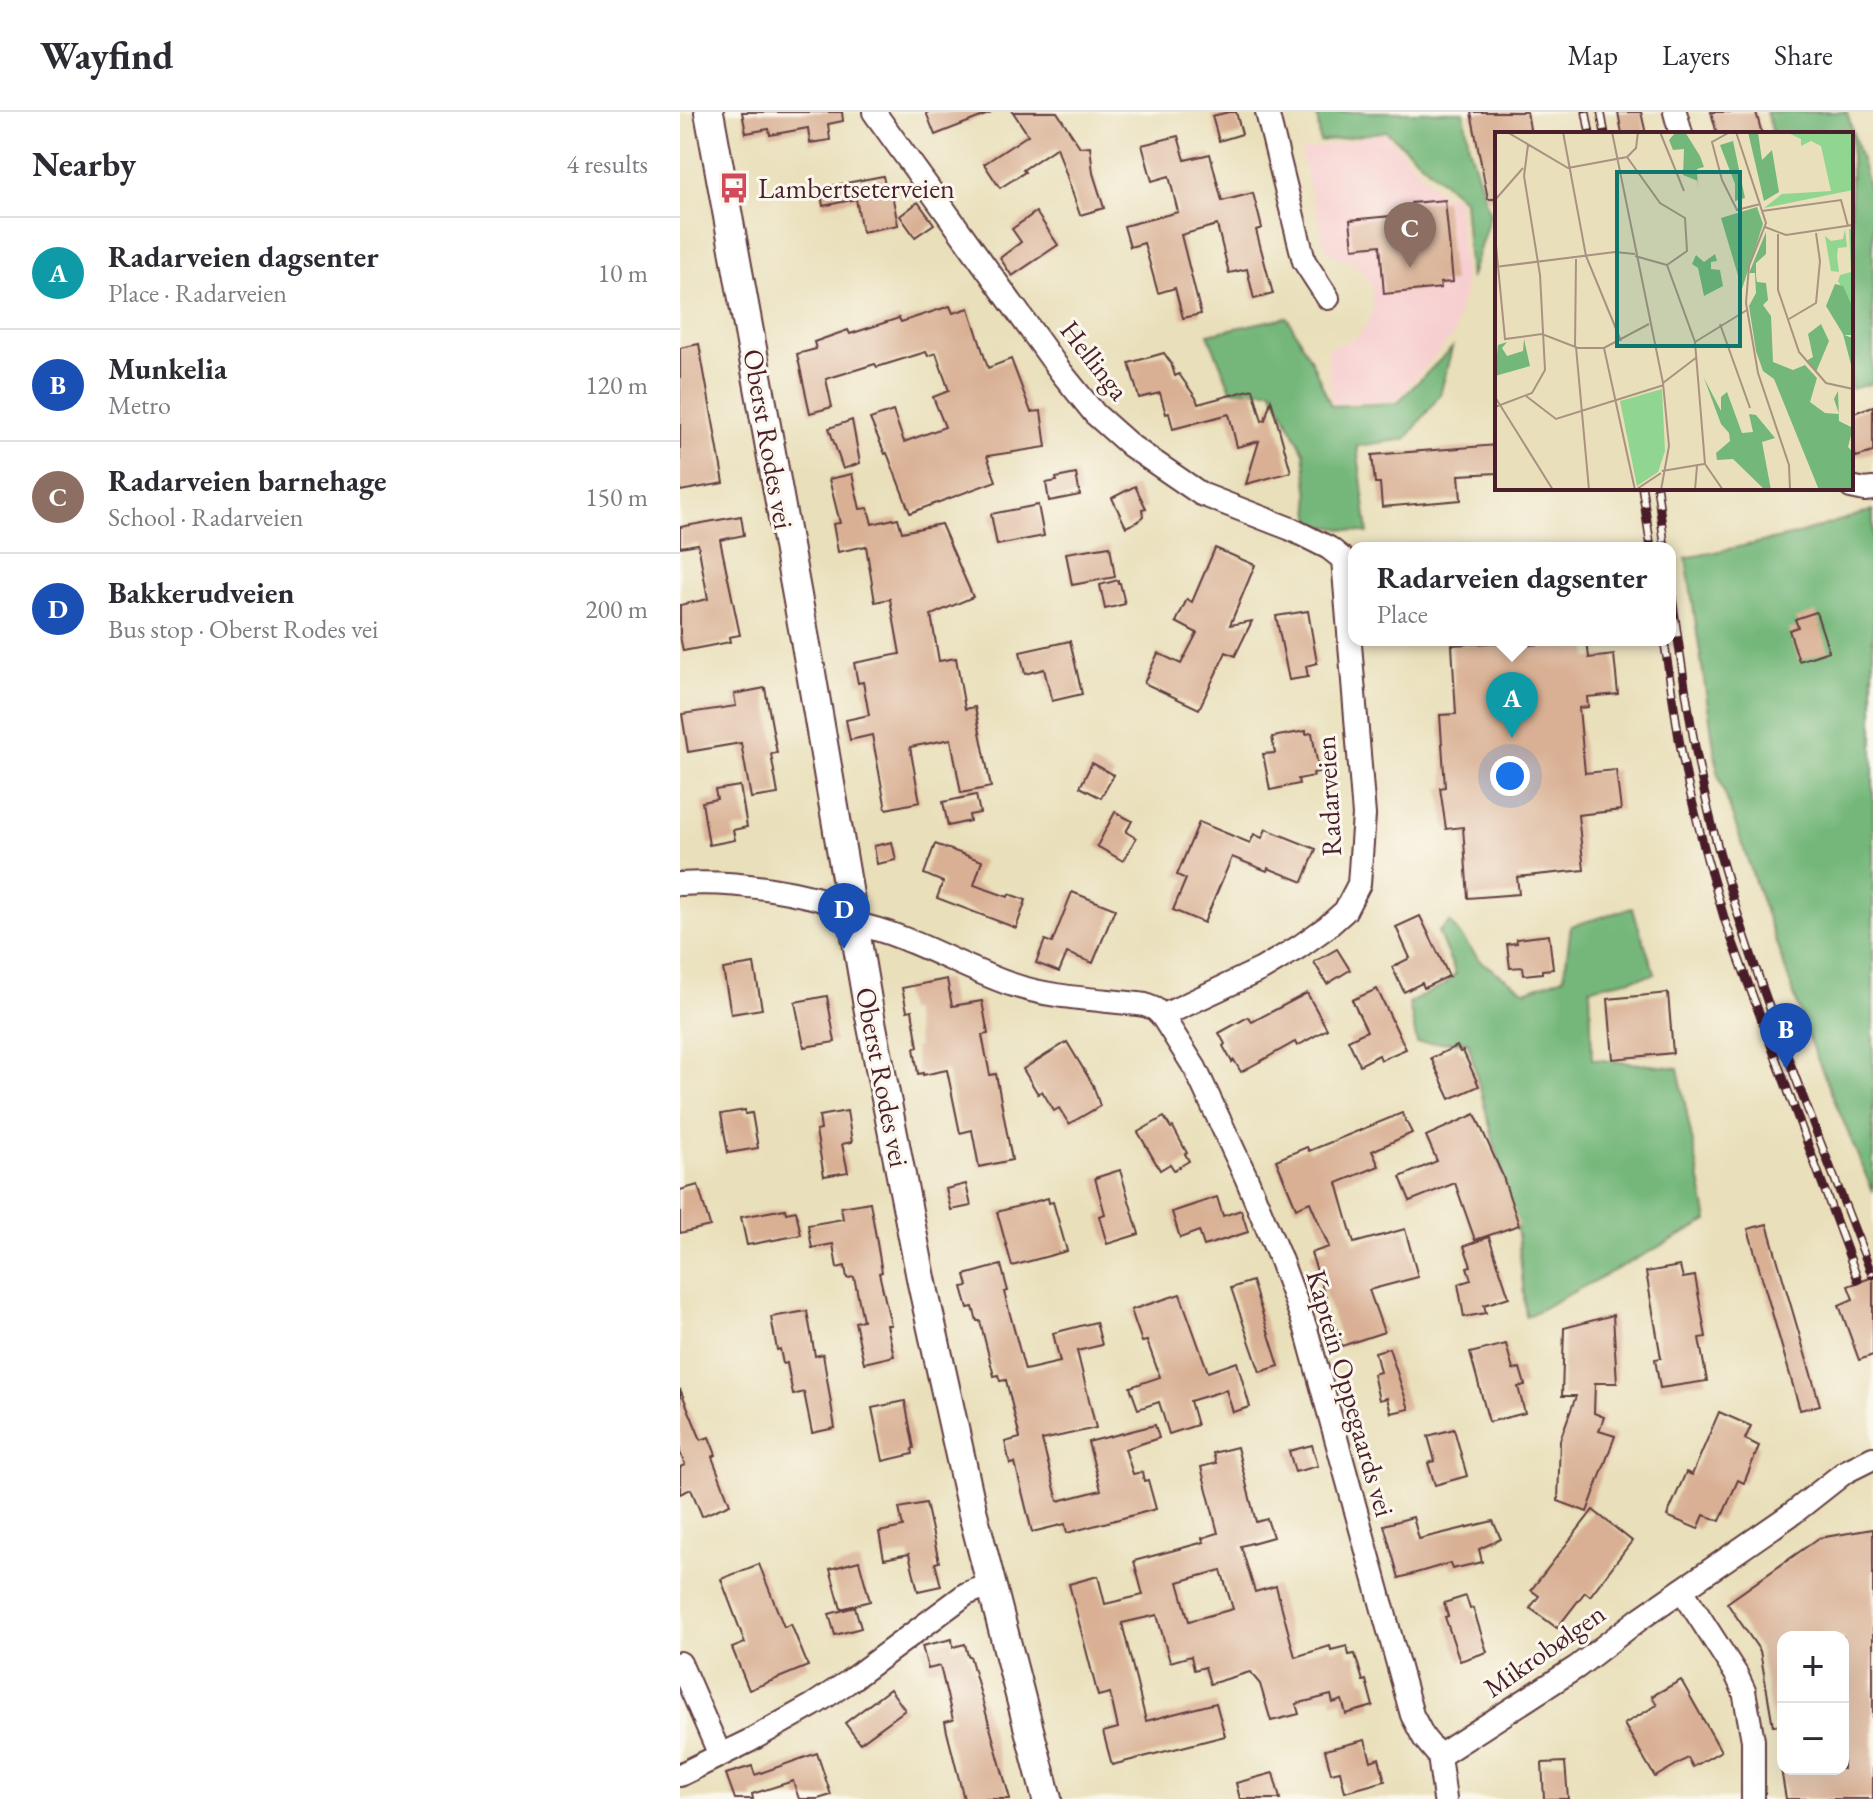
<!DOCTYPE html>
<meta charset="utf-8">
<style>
body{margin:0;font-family:"EB Garamond",serif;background:#f7f7f7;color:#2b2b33}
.controls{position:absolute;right:24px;bottom:24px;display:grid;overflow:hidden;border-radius:16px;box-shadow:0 8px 32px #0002}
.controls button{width:72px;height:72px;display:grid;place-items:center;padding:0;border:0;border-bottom:2px solid #e1e1e2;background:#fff;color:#2b2b33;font:40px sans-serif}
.you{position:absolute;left:830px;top:664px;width:28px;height:28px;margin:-20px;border:6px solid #fff;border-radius:50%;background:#1a73e8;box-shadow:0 0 0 12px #1a73e833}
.badge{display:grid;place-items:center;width:52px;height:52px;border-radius:50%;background:#d93025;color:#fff;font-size:26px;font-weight:700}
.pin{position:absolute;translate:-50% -66px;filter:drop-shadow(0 2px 4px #0008)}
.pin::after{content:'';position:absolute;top:42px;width:28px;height:24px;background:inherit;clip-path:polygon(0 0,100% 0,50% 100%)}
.popup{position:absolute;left:668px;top:430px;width:328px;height:104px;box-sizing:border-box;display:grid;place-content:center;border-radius:16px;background:#fff;filter:drop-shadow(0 2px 6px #0005);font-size:26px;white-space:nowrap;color:#7c7c81}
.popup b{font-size:30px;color:#2b2b33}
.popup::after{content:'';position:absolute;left:50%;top:100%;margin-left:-16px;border:16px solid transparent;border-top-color:#fff}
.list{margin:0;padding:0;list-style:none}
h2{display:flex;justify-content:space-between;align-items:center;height:104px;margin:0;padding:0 32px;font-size:34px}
h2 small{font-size:26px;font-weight:400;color:#7c7c81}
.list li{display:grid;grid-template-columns:52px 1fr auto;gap:24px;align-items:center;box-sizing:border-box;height:112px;padding:0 32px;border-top:2px solid #e1e1e2}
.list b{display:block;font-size:30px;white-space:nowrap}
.list p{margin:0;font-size:26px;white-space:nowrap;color:#7c7c81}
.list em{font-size:26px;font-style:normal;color:#7c7c81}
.map{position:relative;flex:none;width:1193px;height:1687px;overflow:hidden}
header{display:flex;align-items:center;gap:48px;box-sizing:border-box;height:112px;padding:0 40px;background:#fff;border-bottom:2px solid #e1e1e2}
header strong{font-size:38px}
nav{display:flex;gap:44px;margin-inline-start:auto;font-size:28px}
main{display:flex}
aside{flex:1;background:#fff}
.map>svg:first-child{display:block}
.built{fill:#f7cfd0}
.forest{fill:#74b77a;stroke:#5f6b52;stroke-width:2}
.building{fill:#d9b094;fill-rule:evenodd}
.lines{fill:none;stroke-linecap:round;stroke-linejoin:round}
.minor-casing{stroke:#623c40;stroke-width:26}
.tertiary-casing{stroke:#623c40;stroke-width:32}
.minor{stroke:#fff;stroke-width:22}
.tertiary{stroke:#fff;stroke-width:28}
.rail-casing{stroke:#4a1f2b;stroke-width:9}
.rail{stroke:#fbf7ec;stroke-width:6;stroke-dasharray:18;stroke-linecap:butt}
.labels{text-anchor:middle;stroke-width:6;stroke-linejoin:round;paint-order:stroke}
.poi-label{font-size:28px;fill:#4a1f2b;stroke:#fbf7ec;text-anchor:start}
.street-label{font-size:28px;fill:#4a1f2b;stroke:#fbf7ec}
.inset-road{fill:none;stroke:#a99281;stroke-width:2}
.view{fill:#0f766e;fill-opacity:0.15;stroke:#0f766e;stroke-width:4}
.inset-edge{fill:none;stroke:#4a1f2b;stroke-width:4}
</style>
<header>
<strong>Wayfind</strong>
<nav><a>Map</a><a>Layers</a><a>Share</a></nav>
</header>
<main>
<aside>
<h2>Nearby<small>4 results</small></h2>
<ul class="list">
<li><span class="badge" style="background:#0f9aa8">A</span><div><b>Radarveien dagsenter</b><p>Place · Radarveien</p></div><em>10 m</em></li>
<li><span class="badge" style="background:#1a4fb4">B</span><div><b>Munkelia</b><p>Metro</p></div><em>120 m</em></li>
<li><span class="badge" style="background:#8d6e63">C</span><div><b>Radarveien barnehage</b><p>School · Radarveien</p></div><em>150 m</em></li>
<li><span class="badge" style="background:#1a4fb4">D</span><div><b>Bakkerudveien</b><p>Bus stop · Oberst Rodes vei</p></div><em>200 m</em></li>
</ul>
</aside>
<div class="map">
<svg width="1193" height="1687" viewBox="0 0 1193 1687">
<rect width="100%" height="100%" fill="#fbf7ec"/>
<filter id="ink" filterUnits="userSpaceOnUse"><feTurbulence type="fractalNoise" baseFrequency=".0125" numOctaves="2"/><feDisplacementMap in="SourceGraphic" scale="16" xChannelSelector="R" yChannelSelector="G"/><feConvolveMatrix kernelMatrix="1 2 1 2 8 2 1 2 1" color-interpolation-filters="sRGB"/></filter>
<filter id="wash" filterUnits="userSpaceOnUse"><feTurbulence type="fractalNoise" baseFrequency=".006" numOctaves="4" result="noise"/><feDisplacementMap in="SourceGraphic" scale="32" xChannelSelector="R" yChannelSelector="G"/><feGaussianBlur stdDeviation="1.8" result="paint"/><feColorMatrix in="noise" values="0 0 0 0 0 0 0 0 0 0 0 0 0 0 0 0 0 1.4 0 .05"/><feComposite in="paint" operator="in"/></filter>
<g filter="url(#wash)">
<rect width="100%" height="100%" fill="#e9dfba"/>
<polygon class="built" points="705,21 762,84 777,84 785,172 774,222 715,289 651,291 647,236 675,227 688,211 693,198 692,175 685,163 670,149 661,147 646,138 620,39"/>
<g class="forest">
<polygon points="637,0 784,0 789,34 810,103 790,167 784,88 706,19 640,30"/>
<polygon points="1086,0 1167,0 1193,89 1193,271 1171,277 1171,22 1093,22"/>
<polygon points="607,205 632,250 651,294 717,291 772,236 760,283 726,327 677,334 688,421 632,412 624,340 592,278 551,278 528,222"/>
<polygon points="1193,398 1193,1080 1131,932 1038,662 1006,446 1115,423"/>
<polygon points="952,796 975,862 910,876 912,947 998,956 1028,1109 846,1205 838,1122 788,930 737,931 729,891 764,873 776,862 758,820 770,810 800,849 845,879 884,865 891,814"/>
</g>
<g id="blocks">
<g class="building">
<polygon points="62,0 162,0 163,9 148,12 150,28 130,31 128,16 90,23 89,17 66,21"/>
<polygon points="246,0 311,0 311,1 255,23"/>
<polygon points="333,0 377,0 400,35 410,34 413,61 424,96 400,103 377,35 343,58 345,60 320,76 304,52 348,23"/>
<polygon points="549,0 556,0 562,22 539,29 532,4"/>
<polygon points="791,0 847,0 851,22 817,22 817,87 808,87"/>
<polygon points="938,0 961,0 966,22 942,22"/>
<polygon points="1031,0 1076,0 1082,22 1037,22"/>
<polygon points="498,24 505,48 530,42 542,89 573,81 582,116 576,118 593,182 574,187 567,157 549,161 537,113 501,123 521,202 503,206 495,176 478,181 464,131 450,135 444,114 498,100 489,64 472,69 462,33"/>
<polygon points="203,64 206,78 211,77 218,113 182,120 176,87 143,94 140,76"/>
<polygon points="765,88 773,170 760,171 761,176 704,182 700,133 673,136 670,108 732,102 731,91"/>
<polygon points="238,90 254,112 235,125 220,104"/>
<polygon points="356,100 378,133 332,164 320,146 341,130 332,117"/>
<polygon points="270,194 273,201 289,196 308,256 331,247 351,300 361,299 366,335 307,344 316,369 230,401 207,341 205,342 190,307 213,299 224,330 265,315 253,285 269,279 256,241 248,244 246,240 197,255 195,252 146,267 152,295 130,301 117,242 136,237 134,230 168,218 170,222 219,206 221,210"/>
<polygon points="19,232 44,371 0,379 0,236"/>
<polygon points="484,241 491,251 495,264 499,262 516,286 518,292 573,277 582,309 585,308 591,288 611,360 566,372 579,329 557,335 549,302 493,317 489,301 486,302 480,281 459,286 449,251"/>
<polygon points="1193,294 1193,340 1176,345 1171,332 1171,302"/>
<polygon points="172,308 180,351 163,357 149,316"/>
<polygon points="817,333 817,361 779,363 781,388 702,395 700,371 695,371 692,343"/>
<polygon points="172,362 180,397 188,396 192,412 218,406 222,420 261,412 293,485 251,503 259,549 276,546 285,597 295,595 311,675 281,681 271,627 230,635 240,690 206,697 192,623 170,628 166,608 189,603 183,570 178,571 174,551 220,542 210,487 195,490 186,434 158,440 153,412 160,411 149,367"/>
<polygon points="396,362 400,383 369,389 366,371 377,369 376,366"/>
<polygon points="455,374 466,396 462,397 463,404 459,409 446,415 432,386"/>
<polygon points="358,393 364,424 317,433 311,402"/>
<polygon points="61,404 64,423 40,428 60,523 49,525 50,530 3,539 0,524 0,493 28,487 18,432 0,435 0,415"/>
<polygon points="430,434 435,465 392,473 386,441"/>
<polygon points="535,436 575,453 550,513 572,509 555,544 546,540 519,597 464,571 478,541 501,552 517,521 496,510 507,487 512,490"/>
<polygon points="438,468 438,471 440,471 445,492 425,497 420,473"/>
<polygon points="628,499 637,551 626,554 628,565 609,568 596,504"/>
<polygon points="1136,500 1149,539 1119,549 1109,518 1118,515 1115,507"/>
<polygon points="881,528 907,528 909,546 934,543 938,582 907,585 908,595 899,596 905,661 936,658 941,698 898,703 904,758 837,765 839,782 788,786 783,715 766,717 760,676 765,675 760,603 776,602 772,533 828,530 828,535 881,530"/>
<polygon points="390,529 402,582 372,589 364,557 345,562 340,540"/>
<polygon points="85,576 97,641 91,642 98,682 71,686 61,631 8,640 2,602 56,594 54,582"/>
<polygon points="626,619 626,622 632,621 639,660 633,661 634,664 618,667 619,672 590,678 583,642 595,641 592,625"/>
<polygon points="412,651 434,663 421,686 400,675"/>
<polygon points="60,674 67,715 53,718 55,728 29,733 22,690 37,687 35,678"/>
<polygon points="296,683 300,701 289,703 290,709 268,714 263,690"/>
<polygon points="435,700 452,709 446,720 456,726 443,749 417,734"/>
<polygon points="519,710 570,731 574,722 582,726 586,717 636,737 623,770 588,756 587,759 552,745 524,811 493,798 506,767 497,763"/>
<polygon points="212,730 216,748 197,752 194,734"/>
<polygon points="255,732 302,749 294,773 328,785 329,782 346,788 336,816 257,786 263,770 244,762"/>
<polygon points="392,780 435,797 413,851 387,841 379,860 356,851 365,828 372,831"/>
<polygon points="740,804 769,864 744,876 742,871 724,880 712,855 730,846 716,815"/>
<polygon points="869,823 873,857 862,858 862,861 844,863 843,855 830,856 827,832 837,831 836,827"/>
<polygon points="657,837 670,858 647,872 634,850"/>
<polygon points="74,852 82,897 51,902 43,857"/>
<polygon points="267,867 272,894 302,889 308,922 302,923 310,963 316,962 332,1048 299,1055 292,1018 280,1021 267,958 243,963 243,961 238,962 234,936 238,935 232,898 227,899 222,876"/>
<polygon points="697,877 726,937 701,948 699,943 680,953 668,928 687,919 672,888"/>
<polygon points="627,881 647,917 617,934 615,930 561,960 554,948 552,950 543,934 545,932 539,921 568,905 572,910"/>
<polygon points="988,881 993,941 933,947 928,887"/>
<polygon points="147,884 155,930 124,935 115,890"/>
<polygon points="387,930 413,973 420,994 389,1012 379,996 374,999 362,979 358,982 343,957"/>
<polygon points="777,934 780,940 783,939 799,974 770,987 751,946"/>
<polygon points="65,998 65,1002 72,1001 78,1036 48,1041 41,1002"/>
<polygon points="167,999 172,1030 162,1032 168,1060 144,1064 136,1019 141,1018 139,1004"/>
<polygon points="722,1001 732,1021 692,1039 699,1054 657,1071 674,1131 725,1117 738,1165 689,1178 704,1220 662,1234 631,1141 649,1135 630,1090 616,1096 596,1048 627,1035 629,1039"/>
<polygon points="795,1002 822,1062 839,1113 795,1128 775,1071 730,1089 720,1065 757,1049 746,1024"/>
<polygon points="484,1005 491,1016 493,1015 507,1041 505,1042 509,1049 494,1058 490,1052 480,1058 458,1020"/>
<polygon points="440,1058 459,1122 427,1132 419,1104 425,1102 415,1066"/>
<polygon points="286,1072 291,1094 271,1098 266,1077"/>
<polygon points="18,1073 30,1114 0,1121 0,1078"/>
<polygon points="537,1085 543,1104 561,1098 568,1120 524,1134 519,1119 500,1126 492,1100"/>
<polygon points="368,1086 369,1091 373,1090 387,1139 332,1154 317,1100"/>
<polygon points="190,1090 202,1160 199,1161 211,1213 207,1213 214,1244 184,1251 175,1210 183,1208 174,1165 167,1166 165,1154 157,1156 153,1132 132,1136 128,1113 163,1107 161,1095"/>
<polygon points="105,1097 106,1101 116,1099 121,1123 67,1133 61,1105"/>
<polygon points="1087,1112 1140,1293 1120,1298 1068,1117"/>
<polygon points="809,1125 829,1185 804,1193 806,1201 784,1205 778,1172 791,1168 787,1155 791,1154 784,1134"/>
<polygon points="321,1153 328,1179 324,1180 345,1258 380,1250 373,1221 416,1210 422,1233 397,1239 416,1316 362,1328 378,1389 421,1378 408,1330 475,1313 479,1326 445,1337 453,1362 462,1360 464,1369 468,1368 476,1397 387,1421 385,1412 352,1420 335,1351 330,1352 325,1330 340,1326 326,1268 320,1269 318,1263 314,1264 300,1209 297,1209 293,1195 288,1196 282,1175 288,1174 285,1163"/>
<polygon points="1000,1154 1003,1166 1015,1164 1026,1225 1019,1226 1027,1269 980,1276 975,1247 981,1246 966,1160"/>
<polygon points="1193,1165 1193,1243 1179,1248 1159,1193 1173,1187 1168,1174"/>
<polygon points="572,1169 599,1254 580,1260 551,1176"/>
<polygon points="500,1182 528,1260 557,1250 570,1295 553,1300 546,1278 510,1289 517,1313 489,1322 479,1290 458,1297 450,1275 480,1265 467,1229 462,1230 451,1198"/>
<polygon points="127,1199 135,1244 143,1242 155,1316 132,1321 124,1280 113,1283 107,1251 103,1252 100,1237 97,1238 91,1205"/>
<polygon points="933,1203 937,1271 915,1271 914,1301 924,1305 919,1319 935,1324 907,1400 878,1389 880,1328 896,1284 882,1284 884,1216"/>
<polygon points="826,1232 833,1258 840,1256 845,1273 838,1275 845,1301 809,1310 790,1241"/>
<polygon points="709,1236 729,1297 711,1301 707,1286 699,1288 693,1262 700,1260 695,1240"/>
<polygon points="0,1277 21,1328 29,1325 36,1343 32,1345 50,1392 22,1404 11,1377 0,1382 0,1355 5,1353 0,1340"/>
<polygon points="225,1289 234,1336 232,1337 233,1342 203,1349 192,1296"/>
<polygon points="1039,1300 1071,1314 1065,1327 1079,1334 1064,1371 1058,1368 1040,1409 1024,1403 1018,1417 987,1404 1006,1360 1012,1363"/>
<polygon points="774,1317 787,1364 755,1373 748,1351 755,1349 748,1324"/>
<polygon points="632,1333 638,1354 615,1360 609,1339"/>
<path d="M557,1335L576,1410L587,1407L593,1425L561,1434L575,1480L596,1474L615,1545L650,1534L651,1538L667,1534L669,1543L675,1542L683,1569L686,1568L693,1594L666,1602L662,1588L653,1591L651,1583L616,1592L619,1602L591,1609L580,1572L570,1560L530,1572L525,1555L514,1558L511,1544L490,1550L477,1503L442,1511L466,1609L536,1591L545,1624L432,1653L423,1620L438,1616L430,1581L418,1584L389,1472L418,1464L425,1492L463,1483L454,1449L524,1430L522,1426L538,1421L521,1355L536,1351L533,1341ZM541,1458L553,1497L509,1509L498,1470Z"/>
<polygon points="246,1391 259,1450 255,1451 261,1474 238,1479 229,1442 204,1447 199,1420 223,1415 219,1396"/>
<polygon points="913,1398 952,1429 910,1484 905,1480 877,1516 850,1496 859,1484 851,1478"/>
<polygon points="733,1405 739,1427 813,1409 821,1427 799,1437 802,1450 772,1457 770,1451 719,1466 704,1413"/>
<polygon points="1193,1417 1193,1687 1106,1687 1101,1657 1163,1657 1163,1525 1103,1525 1103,1613 1093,1614 1080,1539 1047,1491 1139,1426"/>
<polygon points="179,1449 190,1489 161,1497 150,1457"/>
<polygon points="79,1452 104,1515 111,1512 128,1554 69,1578 52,1536 65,1531 41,1467"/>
<polygon points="786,1484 790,1497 793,1496 807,1540 780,1549 765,1505 768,1504 764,1491"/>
<polygon points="175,1495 181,1516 155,1523 149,1502"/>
<polygon points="272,1527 273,1535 285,1532 288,1544 290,1544 330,1687 284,1687 267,1620 265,1610 273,1608 260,1554 248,1557 242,1534"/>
<polygon points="1001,1568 1041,1639 1013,1655 1008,1646 975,1665 944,1612 977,1593 972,1584"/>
<polygon points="210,1577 225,1598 180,1631 165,1611"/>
<polygon points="685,1628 691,1649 699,1646 705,1669 665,1680 660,1659 651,1661 645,1638"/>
<polygon points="137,1641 151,1683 138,1687 119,1687 113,1669 72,1682 73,1687 55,1687 46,1662 72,1654 75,1663"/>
<polygon points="885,1650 888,1687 864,1687 862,1651"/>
<polygon points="593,1661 600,1687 560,1687 556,1671"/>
</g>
</g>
</g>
<g filter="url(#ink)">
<use href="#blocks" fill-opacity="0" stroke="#623c40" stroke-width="2"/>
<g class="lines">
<g class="minor-casing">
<g id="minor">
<polyline points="194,0 381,260 415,302 451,334 521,382 611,417 649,436 663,447 684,703 679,772 665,799 647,815 619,835 582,857 482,904"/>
<polyline points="587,0 624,149 648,186"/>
<polyline points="995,0 1001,22"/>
<polyline points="1171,375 1185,378 1193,377"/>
<path d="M0,772C52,768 124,779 173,798"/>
<path d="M175,812C228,822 278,854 330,872C373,887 421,887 465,893L475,897L482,904L515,956L566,1065L601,1149L626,1217L732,1603L744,1626L759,1644L765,1687"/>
<polyline points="1002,1478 1056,1562 1064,1579 1073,1628 1073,1687"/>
<polyline points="0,1551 40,1643"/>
<polyline points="759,1644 897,1555 961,1506 1113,1401 1165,1360 1193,1346"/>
<polyline points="0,1663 69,1629 133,1593 168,1570 286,1482 312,1472"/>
</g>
</g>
<g class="tertiary-casing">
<polyline id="tertiary" points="29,0 130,555 188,894 242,1171 292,1398 367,1687"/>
</g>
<use href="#minor" class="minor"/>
<use href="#tertiary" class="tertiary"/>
<g class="rail-casing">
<g id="rail">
<polyline points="906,0 910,22"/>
<polyline points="921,0 925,22"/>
<polyline points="962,376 971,436"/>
<polyline points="977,376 985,436"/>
<path d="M990,471C1002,553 1012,636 1033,717C1073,869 1136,1016 1192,1163"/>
<polyline points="984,528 999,627 1008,673 1027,747 1045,809 1178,1168"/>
</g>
</g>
<use href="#rail" class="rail"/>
</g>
</g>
<defs>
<g id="bus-bare" transform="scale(2.4)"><path d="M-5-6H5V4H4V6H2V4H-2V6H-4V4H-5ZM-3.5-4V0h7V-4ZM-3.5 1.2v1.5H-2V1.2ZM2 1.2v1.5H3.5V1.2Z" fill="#d1495b" stroke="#fbf7ec" stroke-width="2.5" paint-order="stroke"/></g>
</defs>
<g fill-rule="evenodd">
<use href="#bus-bare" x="54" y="76"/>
</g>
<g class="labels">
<g class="poi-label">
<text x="78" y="86">Lambertseterveien</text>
</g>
<g class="street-label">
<text transform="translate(415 248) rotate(52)" y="10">Hellinga</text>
<text transform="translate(89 327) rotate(80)" y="10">Oberst Rodes vei</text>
<text transform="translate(648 684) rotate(-93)" y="10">Radarveien</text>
<text transform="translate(203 965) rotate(79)" y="10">Oberst Rodes vei</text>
<text transform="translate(671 1281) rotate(74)" y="10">Kaptein Oppegaards vei</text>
<text transform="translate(864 1538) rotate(-35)" y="10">Mikrobølgen</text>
</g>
</g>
<g transform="translate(815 20)">
<rect width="358" height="358" fill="#e9dfba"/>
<path d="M291,0H358V58L269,76L287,62L336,59L326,14L316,9L306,14V7ZM350,97L352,115L343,116L342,124L344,140L336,139L330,104L336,109L348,107ZM354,97H358V176L343,149L345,143L356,140ZM167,257L170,319L163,340L142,354L125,269Z" fill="#91d690"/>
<path d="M181,0H190L205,24L209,35L202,37L203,57V49L188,43L189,17L178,18L174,8ZM253,0L263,1L267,28L277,18L284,60L269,69ZM237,4L250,66L240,69V52L225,13L238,9ZM262,75L268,92L247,157L226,86ZM271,100V122L261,131V144L262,150L271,151L273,168L268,173L276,184L278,230L298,238L310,233L322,246L315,270L330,281L344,282L339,267L343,259L344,289L358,296L353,315L358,320V358H324L279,247L268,239L261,219L254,174L261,161L260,141H254ZM220,122L222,129L216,130V137L225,138L228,154L209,164L203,136L197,132L201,123L209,130ZM340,152L348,154L358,176V203H349L358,206V240L348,202L331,174ZM326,192L334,209L321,240L311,229L318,225L313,202ZM29,207L35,234L0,244L3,213L12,210L7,216L12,224L28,219ZM209,246L226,279V265L232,260L247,301L258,300L254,282L261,283L280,306L267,310L276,358H270L238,327L222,328L221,321L235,309L234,301L226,292Z" fill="#74b77a"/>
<path class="inset-road" d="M12,0L73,36L132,25L141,16L143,0M68,0L91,124L126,209M117,0L168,251L174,314L166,358M165,0L189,59M235,0L217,10L227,48L242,78L265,72M241,0L271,91L254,134L251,171L263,241L294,333L295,358M132,25L165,71L190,86L192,119L172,133M0,68L28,36M267,79L346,68L353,94M270,95L291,103L358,93M283,102V158L304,220L331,251L358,257M0,103L10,207L47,202L83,216H109L154,192M140,124L172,133M172,133L200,210L210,332L228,358M0,135L120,120L140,122M294,187L321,171L325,129L321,101M225,192L255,276M200,210L252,178M80,215L81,127M81,215L94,358M109,216L140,358M168,251L202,225M31,264L61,287L169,253M0,265L58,358M0,275L37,261L50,238L45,143L29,44L33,13M167,339L209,332M142,357L166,341M200,358L202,334"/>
<path class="view" d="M122,40H245V214H122Z"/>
<rect width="358" height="358" class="inset-edge"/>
</g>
</svg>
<div class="controls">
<button>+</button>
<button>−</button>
</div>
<div class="you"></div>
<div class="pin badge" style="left:832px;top:626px;background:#0f9aa8">A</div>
<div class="popup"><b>Radarveien dagsenter</b>Place</div>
<div class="pin badge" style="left:1106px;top:957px;background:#1a4fb4">B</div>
<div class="pin badge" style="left:730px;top:156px;background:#8d6e63">C</div>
<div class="pin badge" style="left:164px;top:837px;background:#1a4fb4">D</div>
</div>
</main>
